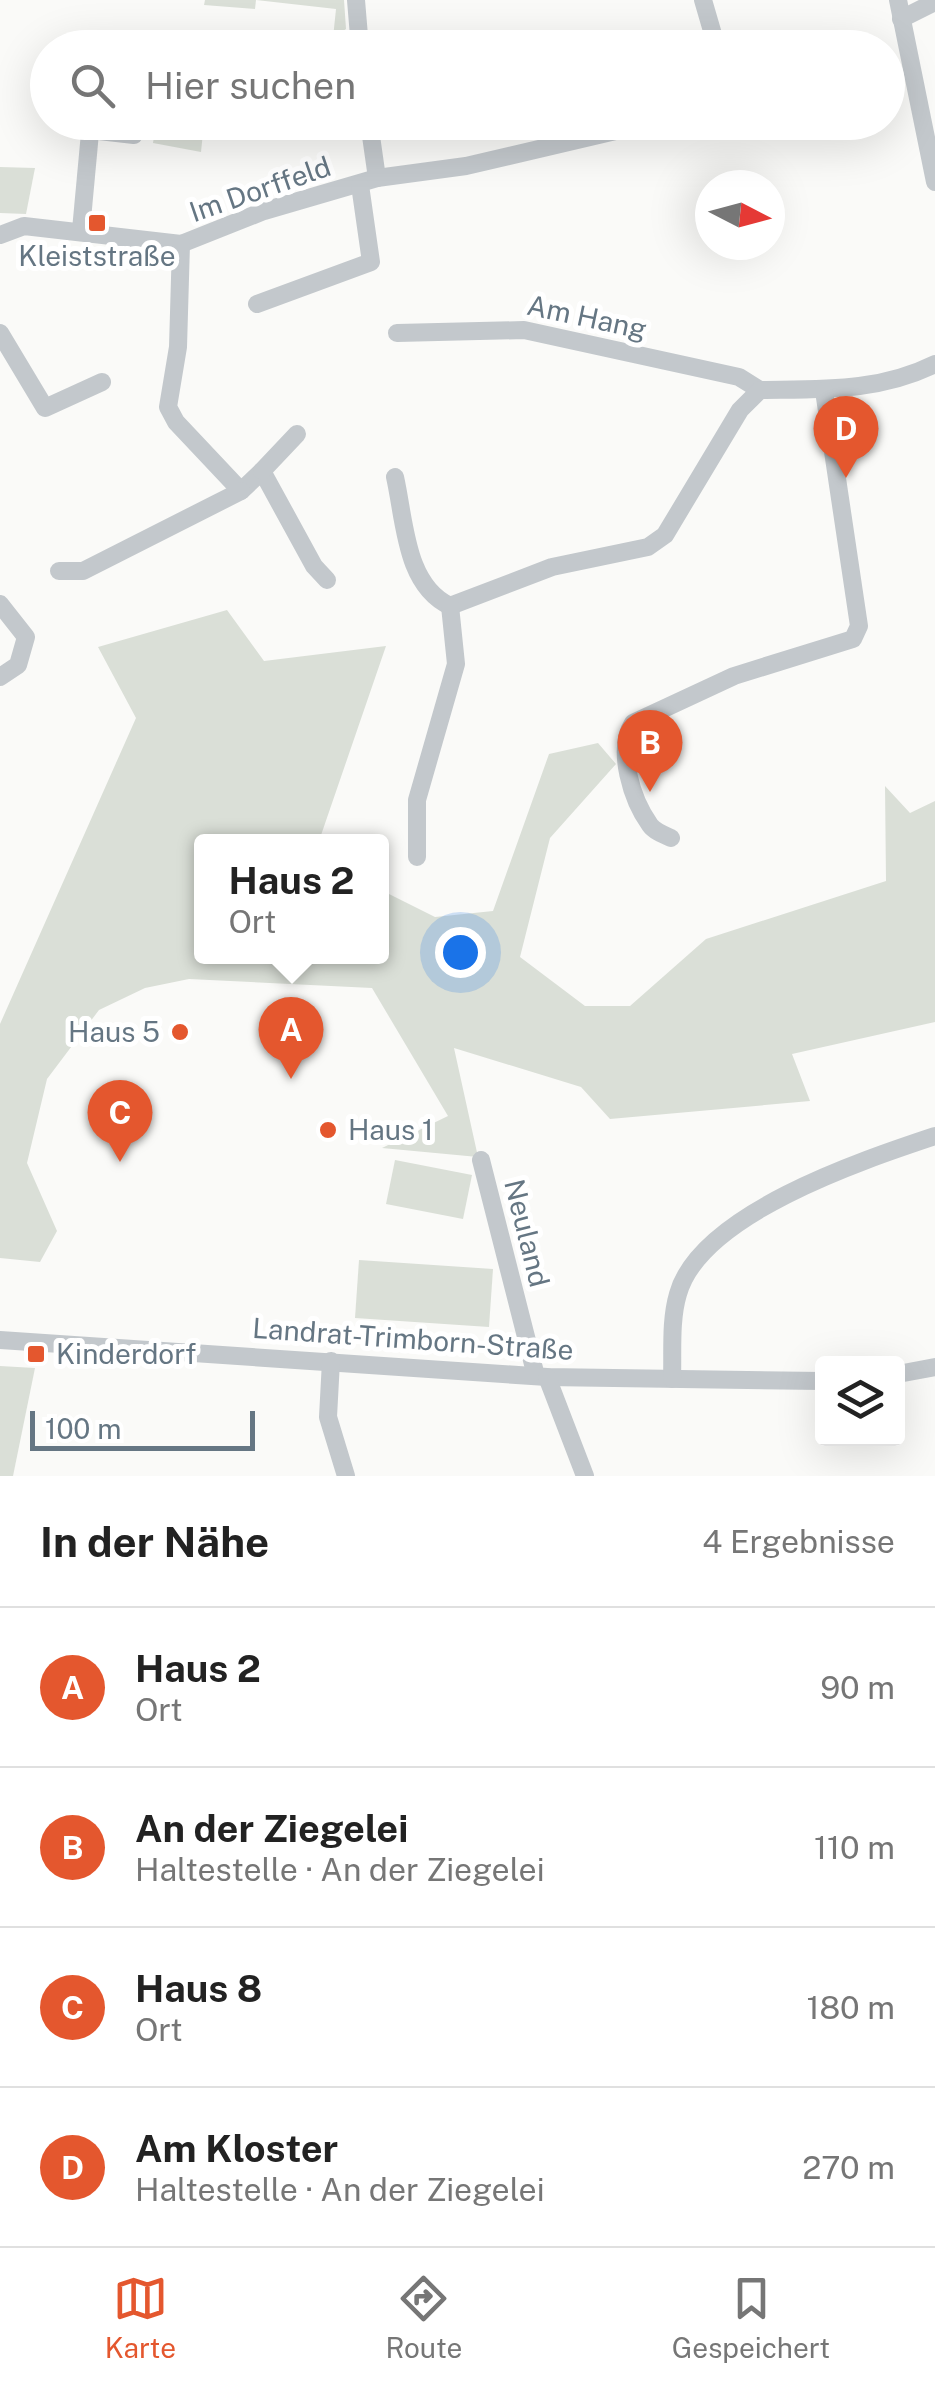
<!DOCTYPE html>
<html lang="de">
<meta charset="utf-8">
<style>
body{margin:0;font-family:"Public Sans",sans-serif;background:#f6f6f6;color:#222}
.controls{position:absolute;right:30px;bottom:30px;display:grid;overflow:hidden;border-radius:10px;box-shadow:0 10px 40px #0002}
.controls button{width:90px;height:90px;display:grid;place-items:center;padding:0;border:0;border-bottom:2px solid #e0e0e0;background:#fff;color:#222;font:50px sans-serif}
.compass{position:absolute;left:695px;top:170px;width:90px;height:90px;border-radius:50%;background:#fff;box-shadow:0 10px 40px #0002;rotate:96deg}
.scale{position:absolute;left:30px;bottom:25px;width:225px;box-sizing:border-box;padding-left:10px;border:5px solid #657683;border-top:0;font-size:28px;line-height:35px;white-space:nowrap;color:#657683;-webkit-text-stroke:8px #fff;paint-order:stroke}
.you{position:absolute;left:460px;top:952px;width:35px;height:35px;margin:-25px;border:8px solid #fff;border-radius:50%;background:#1a73e8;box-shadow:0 0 0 15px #1a73e833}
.badge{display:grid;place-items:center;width:65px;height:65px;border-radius:50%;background:#e4572e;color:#fff;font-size:32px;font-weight:700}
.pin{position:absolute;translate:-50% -82px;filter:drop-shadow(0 2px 5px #0008)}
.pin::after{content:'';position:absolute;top:52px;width:35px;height:30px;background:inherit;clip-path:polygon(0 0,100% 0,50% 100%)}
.popup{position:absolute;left:194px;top:834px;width:195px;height:130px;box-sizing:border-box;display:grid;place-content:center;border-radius:10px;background:#fff;filter:drop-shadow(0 2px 8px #0005);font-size:32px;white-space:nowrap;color:#767676}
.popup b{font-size:38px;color:#222}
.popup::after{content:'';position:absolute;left:50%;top:100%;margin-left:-20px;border:20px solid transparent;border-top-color:#fff}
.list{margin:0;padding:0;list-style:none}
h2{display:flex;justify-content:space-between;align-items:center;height:130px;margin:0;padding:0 40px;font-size:42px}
h2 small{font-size:32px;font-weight:400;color:#767676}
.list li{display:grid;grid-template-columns:65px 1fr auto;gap:30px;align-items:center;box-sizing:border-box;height:160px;padding:0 40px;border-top:2px solid #e0e0e0}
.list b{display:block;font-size:38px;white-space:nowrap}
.list p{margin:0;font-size:32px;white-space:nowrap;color:#767676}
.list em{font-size:32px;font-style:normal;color:#767676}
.icon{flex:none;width:55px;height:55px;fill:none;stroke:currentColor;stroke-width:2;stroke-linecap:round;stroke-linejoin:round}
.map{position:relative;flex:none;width:935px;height:1476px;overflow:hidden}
.search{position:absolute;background:#fff;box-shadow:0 10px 40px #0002;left:30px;right:30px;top:30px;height:110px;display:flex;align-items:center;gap:25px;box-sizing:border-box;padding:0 35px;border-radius:55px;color:#767676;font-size:38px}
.sheet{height:770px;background:#fff}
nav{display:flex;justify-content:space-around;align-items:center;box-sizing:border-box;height:140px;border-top:2px solid #e0e0e0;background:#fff;font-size:28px;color:#767676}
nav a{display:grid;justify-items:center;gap:5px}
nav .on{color:#e4572e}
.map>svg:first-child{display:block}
.green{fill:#dadfd7}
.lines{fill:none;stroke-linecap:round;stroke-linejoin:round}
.minor{stroke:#c3c8cc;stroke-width:18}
.poi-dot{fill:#e4572e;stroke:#fff;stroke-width:4}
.labels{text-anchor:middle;stroke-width:10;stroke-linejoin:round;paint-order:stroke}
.street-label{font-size:28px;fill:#657683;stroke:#fff}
.poi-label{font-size:28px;fill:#657683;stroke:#fff;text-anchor:start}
</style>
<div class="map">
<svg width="935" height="1476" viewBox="0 0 935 1476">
<rect width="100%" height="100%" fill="#fafaf8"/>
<g class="green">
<polygon points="205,0 344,0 346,29 333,38 336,9 256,0 255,9 204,5"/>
<polygon points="156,123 204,123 201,152 153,143"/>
<polygon points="0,167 35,168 26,214 0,213"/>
<polygon points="227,610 264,661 386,646 319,841 201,842 201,956 381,956 381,890 435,917 493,911 549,754 598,743 616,764 550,838 520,957 585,1006 630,1006 706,939 886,881 885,786 910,813 935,801 935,1022 792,1054 810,1101 610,1119 581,1087 454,1048 478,1157 382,1148 448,1116 372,988 189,979 145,988 99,1010 47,1079 27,1163 57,1231 40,1262 0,1258 0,1024 136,718 98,647"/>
<polygon points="395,1160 472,1175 463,1219 386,1204"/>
<polygon points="359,1260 493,1269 489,1327 355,1318"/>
<polygon points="0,1366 35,1368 13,1476 0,1476"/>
</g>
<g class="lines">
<g class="minor">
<polyline points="356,0 360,48"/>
<polyline points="703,0 717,48"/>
<polyline points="898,0 935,182"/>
<polyline points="901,19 935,2"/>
<polyline points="369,122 377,178"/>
<polyline points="90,130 134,135 135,122"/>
<polyline points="81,230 91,122"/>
<polyline points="0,235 24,226 181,244 264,211 377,178 466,166 654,122"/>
<polyline points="181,244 178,347 168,407 176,422 241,491 262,471 314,566 327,580"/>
<polyline points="257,304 371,262 360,185"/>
<polyline points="0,333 45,408 102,382"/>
<polyline points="397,333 524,330 739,377 760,390"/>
<polyline points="262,471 297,434"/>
<path d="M395,477C405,521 405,585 450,606L552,567L648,547L665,535L740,410L760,390C821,389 879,392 935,364"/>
<polyline points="59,571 83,571 241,491"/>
<polyline points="0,604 26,637 18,665 0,677"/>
<path d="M671,838C664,835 654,831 650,825C632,800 616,750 633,723L734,676L853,639L859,626L824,391"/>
<polyline points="417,857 417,800 456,664 450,606"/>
<polyline points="481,1160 536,1376"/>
<polyline points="0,1340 547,1377 822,1381"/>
<polyline points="331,1361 328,1417 346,1476"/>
<polyline points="898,1374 935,1367"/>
<polyline points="547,1377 585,1476"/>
<path d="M672,1379C673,1352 670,1321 678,1294C700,1214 863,1160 935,1136"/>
</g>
</g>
<g class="poi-dot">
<rect x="87" y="213" width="20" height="20" rx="5"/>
<circle cx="180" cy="1032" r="10"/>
<circle cx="328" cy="1130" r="10"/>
<rect x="26" y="1344" width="20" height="20" rx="5"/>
</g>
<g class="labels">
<g class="street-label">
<text transform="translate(260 189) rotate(-19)" y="10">Im Dorffeld</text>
<text transform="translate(587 317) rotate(12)" y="10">Am Hang</text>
<text transform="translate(527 1233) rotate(76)" y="10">Neuland</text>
<text transform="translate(413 1339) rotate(4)" y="10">Landrat-Trimborn-Straße</text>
</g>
<g class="poi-label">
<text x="97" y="266" text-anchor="middle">Kleiststraße</text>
<text x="160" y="1042" text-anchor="end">Haus 5</text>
<text x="348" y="1140">Haus 1</text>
<text x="56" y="1364">Kinderdorf</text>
</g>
</g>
</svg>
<div class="controls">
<button><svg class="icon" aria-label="layers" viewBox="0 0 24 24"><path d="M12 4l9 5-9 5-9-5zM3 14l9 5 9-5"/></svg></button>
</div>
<svg class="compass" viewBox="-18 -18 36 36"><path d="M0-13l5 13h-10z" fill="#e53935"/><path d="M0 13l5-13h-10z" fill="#767676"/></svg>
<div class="scale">100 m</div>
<div class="you"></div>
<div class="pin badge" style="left:291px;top:1079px">A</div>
<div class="popup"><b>Haus 2</b>Ort</div>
<div class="pin badge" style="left:650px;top:792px">B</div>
<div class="pin badge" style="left:120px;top:1162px">C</div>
<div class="pin badge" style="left:846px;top:478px">D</div>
<div class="search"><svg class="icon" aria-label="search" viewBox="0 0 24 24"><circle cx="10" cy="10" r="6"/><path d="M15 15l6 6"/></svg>Hier suchen</div>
</div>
<section class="sheet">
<h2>In der Nähe<small>4 Ergebnisse</small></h2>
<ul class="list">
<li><span class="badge">A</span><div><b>Haus 2</b><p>Ort</p></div><em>90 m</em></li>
<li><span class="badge">B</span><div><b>An der Ziegelei</b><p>Haltestelle · An der Ziegelei</p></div><em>110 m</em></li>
<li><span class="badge">C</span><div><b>Haus 8</b><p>Ort</p></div><em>180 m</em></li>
<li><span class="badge">D</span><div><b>Am Kloster</b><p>Haltestelle · An der Ziegelei</p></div><em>270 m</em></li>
</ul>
</section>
<nav>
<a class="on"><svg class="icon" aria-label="map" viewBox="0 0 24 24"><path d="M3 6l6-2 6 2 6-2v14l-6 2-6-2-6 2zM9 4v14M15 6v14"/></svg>Karte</a>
<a><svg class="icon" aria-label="directions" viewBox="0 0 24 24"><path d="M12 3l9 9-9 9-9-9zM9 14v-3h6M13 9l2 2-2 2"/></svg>Route</a>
<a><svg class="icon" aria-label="saved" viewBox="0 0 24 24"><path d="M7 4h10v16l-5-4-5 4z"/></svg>Gespeichert</a>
</nav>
